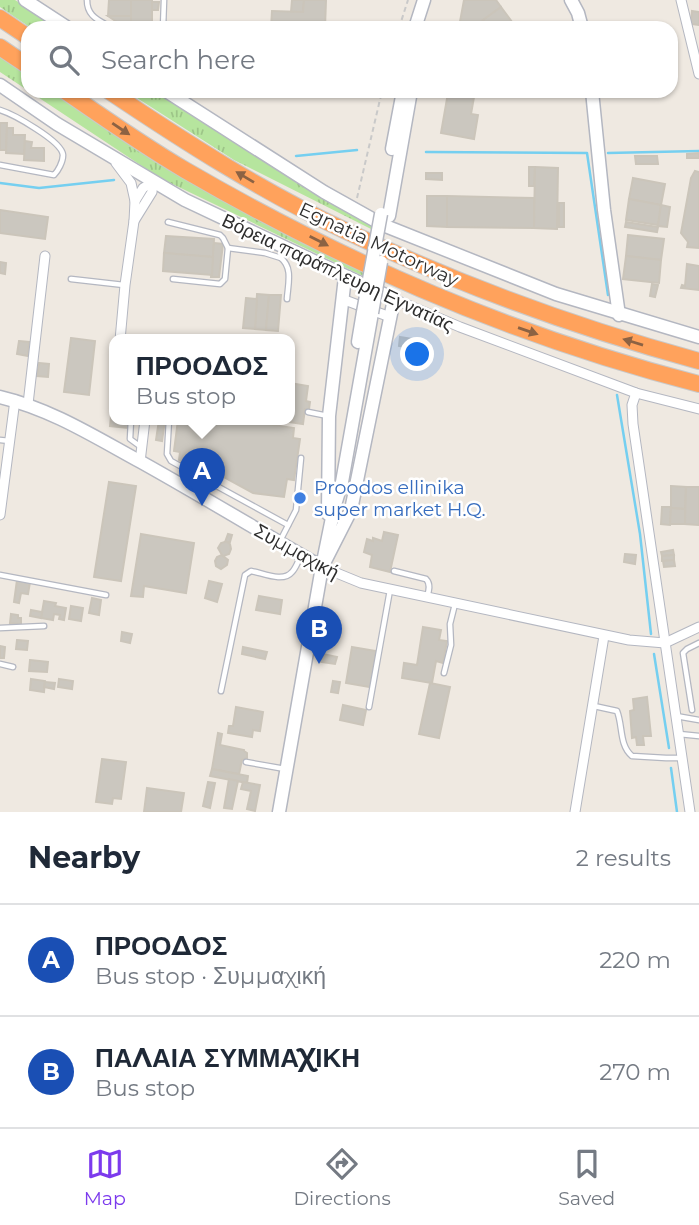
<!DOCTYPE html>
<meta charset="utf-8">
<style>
body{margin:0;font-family:Montserrat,sans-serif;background:#f6f6f7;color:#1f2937}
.you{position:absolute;left:418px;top:355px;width:24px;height:24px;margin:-18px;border:5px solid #fff;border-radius:50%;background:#1a73e8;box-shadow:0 0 0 10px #1a73e833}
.badge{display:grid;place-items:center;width:46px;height:46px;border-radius:50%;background:#7c3aed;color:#fff;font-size:23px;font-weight:700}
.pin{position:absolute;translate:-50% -58px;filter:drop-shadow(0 2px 4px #0008)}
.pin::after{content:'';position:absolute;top:37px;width:24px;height:21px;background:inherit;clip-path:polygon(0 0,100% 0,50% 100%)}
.popup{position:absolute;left:109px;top:334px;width:186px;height:91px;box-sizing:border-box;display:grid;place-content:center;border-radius:14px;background:#fff;filter:drop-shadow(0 2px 5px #0005);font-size:23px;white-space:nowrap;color:#747a83}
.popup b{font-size:26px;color:#1f2937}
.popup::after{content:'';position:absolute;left:50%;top:100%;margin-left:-14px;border:14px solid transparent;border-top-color:#fff}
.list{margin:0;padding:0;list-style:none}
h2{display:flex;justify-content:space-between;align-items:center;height:91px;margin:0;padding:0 28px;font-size:30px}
h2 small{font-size:23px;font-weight:400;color:#747a83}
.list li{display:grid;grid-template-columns:46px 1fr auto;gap:21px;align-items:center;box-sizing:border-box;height:112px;padding:0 28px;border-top:2px solid #e0e1e3}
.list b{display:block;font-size:26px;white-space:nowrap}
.list p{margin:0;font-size:23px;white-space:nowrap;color:#747a83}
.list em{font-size:23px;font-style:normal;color:#747a83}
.icon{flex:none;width:38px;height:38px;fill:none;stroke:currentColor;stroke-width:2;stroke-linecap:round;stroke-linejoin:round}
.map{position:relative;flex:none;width:699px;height:812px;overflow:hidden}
.search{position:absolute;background:#fff;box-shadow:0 2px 5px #0004;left:21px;right:21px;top:21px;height:77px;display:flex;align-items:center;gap:18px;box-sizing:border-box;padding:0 24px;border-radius:21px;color:#747a83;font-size:26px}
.sheet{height:315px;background:#fff}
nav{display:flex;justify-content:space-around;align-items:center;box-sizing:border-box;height:98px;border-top:2px solid #e0e1e3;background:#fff;font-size:19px;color:#747a83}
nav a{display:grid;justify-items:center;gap:4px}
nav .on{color:#7c3aed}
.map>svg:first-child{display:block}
.grass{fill:url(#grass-tufts)}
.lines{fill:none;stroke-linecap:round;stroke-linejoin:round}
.stream{stroke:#75cff0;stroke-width:2.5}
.building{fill:#cbc7bf;stroke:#cbc5ba;stroke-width:2}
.lane-casing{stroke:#b4b7c1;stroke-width:7}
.street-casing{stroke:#b4b7c1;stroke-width:11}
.secondary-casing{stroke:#b4b7c1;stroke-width:15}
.highway-casing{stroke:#c9c9c9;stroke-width:18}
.path{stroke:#c9c9c9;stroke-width:2;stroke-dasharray:5 3.5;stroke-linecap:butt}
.lane{stroke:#fff;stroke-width:4.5}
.street{stroke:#fff;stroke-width:9}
.secondary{stroke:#fff;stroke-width:12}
.highway{stroke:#ffa25c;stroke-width:16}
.secondary-bridge-casing{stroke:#b4b7c1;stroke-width:15;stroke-linecap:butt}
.secondary-bridge{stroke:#fff;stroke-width:12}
.oneway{fill:#8c6243}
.shop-dot{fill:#3f7fe0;stroke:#fff;stroke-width:2.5}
.labels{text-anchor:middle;stroke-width:5;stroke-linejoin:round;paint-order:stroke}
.street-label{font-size:19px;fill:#2e2e2e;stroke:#fff}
.shop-label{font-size:19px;fill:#366cbe;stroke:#fff;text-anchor:start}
</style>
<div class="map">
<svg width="699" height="812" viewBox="0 0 699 812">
<defs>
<pattern id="grass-tufts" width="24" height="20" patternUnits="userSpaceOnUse" patternTransform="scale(1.75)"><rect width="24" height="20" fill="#b6e59e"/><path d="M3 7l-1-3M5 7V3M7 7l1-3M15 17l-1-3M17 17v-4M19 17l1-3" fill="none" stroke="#9dc588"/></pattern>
</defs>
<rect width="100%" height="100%" fill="#efe9e1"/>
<g class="grass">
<polygon points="0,0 15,0 60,28 31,28 0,7"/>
<polygon points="0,56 28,74 28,91 53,91 169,169 365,267 363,276 160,178 0,72"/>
<polygon points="126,91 156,91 329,200 371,221 371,229 234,160"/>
</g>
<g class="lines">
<g class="stream">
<polyline points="426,152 587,153 608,295"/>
<polyline points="608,153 699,151"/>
<polyline points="296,156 357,150"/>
<polyline points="0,183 39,188 114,180"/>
<polyline points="617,395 640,534 651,634"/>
<polyline points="654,654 669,748"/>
<polyline points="671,768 677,812"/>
</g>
</g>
<g class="building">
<polygon points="109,0 131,0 131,16 108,16"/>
<rect x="131" y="0" width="21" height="28"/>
<polygon points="292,0 304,0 303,12 291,12"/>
<polygon points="304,0 326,0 325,28 271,28 272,11 303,12"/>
<polygon points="464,0 496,0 501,7 478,25 477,28 459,27"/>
<polygon points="152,2 159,2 158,10 152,10"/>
<polygon points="501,7 512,22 507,25 508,28 489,28 483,20"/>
<polygon points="692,11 699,12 699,25 691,24"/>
<polygon points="108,16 131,16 131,28 126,28"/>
<polygon points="448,93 474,97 471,114 478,115 474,139 441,133"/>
<polygon points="0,123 7,123 6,150 0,150"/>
<polygon points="7,128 13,128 13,135 25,135 24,154 6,153"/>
<polygon points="25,141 32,142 31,148 44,148 44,161 24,160"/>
<polygon points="699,153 699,158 687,158 687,154"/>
<polygon points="635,156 657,156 658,164 636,164"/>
<polygon points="529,167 535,167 534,186 529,186"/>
<polygon points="535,167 558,168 557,229 534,228"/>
<polygon points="695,171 699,172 699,248 687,247 688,242 681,233 691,178"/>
<polygon points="426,173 442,173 442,180 426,179"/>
<polygon points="633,178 665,184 661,205 629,199"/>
<polygon points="427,196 447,196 447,227 427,226"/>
<polygon points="447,196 534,198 534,228 447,227"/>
<polygon points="629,199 661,205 658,225 626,220"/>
<rect x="559" y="203" width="5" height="24"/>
<polygon points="661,205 670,207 667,227 658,226"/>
<polygon points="0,210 48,217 45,239 0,233"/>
<polygon points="626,222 658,227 657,232 625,227"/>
<polygon points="628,235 664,239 661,260 626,256"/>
<polygon points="166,236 214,239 213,257 164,253"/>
<polygon points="214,243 223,244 219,277 211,277"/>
<polygon points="164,253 213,257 212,275 163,271"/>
<polygon points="626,256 661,260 659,283 623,279"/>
<polygon points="0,262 6,263 5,274 0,273"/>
<polygon points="687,264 699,266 699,290 681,288 682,285 685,286"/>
<polygon points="652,284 658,285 655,297 650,296"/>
<polygon points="257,294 269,295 266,330 255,329"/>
<polygon points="269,295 281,295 278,331 266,330"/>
<polygon points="246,298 257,299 255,329 243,328"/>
<polygon points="400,337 413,339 412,348 399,346"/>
<polygon points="71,338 95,341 89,395 64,392"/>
<polygon points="19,341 29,342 28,356 17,354"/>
<polygon points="39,363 49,364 48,377 37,376"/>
<polygon points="290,383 308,386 306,401 310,402 309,409 305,409 303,424 276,420 290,420"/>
<polygon points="112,406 114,407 114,420 129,420 128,428 110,426"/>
<polygon points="159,420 165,420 162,441 156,440"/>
<polygon points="178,420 239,420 294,428 293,438 300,439 294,480 287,479 284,497 253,493 220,475 221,470 199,467 199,472 179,460 180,452 174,451"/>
<polygon points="109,482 136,486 121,581 94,577"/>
<polygon points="671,486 686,487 685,509 671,508"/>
<polygon points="686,487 699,487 699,525 685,524"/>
<polygon points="662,507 671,507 670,525 661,524"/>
<polygon points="671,508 685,509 685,524 670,524"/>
<polygon points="384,532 398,535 390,572 370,567 372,555 364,552 367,539 373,541 373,538 382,541"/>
<polygon points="141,534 194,543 186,593 144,586 143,597 131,596"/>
<polygon points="228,534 232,535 230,542 227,542 230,544 231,549 229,554 223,556 228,560 227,565 221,569 216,566 215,561 217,557 222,555 218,548 221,543 225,542"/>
<polygon points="673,550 674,555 662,556 661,552"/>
<polygon points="625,554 636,555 635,564 624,562"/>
<polygon points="674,555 674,560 662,561 662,556"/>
<polygon points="674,560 675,566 664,567 663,561"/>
<polygon points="17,580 30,582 28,594 21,593 19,603 14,602"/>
<polygon points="209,581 222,584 217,602 205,598"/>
<polygon points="259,596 282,600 280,614 256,610"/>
<polygon points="92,598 101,600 99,615 89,613"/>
<polygon points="44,601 56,603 55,606 66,608 64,620 59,619 60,615 54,614 53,620 41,618"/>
<polygon points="71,606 83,608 81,621 69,619"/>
<polygon points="31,610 42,612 41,618 30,616"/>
<polygon points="11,614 18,615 18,618 21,618 21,624 10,623"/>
<polygon points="423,627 441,630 439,640 447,641 443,663 436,661 432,683 402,678 404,663 417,665"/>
<polygon points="122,632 132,634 130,643 121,641"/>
<polygon points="17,640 28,641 27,650 16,649"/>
<polygon points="0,646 5,647 4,658 0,658"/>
<polygon points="243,647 267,652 265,659 242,654"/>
<polygon points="352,647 376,651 370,687 346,683"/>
<polygon points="323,654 337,657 335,664 321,662"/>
<polygon points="30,660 48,662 47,672 29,671"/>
<polygon points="31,679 45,681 44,692 30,690"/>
<polygon points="59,679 73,681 72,689 58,687"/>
<polygon points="333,681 340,682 338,693 331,692"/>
<polygon points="45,682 55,683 54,689 44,687"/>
<polygon points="430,683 450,687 439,738 419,734"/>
<polygon points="647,697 651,736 643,736 644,745 637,745 636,737 632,738 630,711 634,710 633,699"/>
<polygon points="343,705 366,710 363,725 340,720"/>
<polygon points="236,707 263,712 260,731 253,730 252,737 228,733 229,726 233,726"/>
<polygon points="218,733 222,734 220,745 244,750 244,751 247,753 247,758 242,760 239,774 212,769"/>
<polygon points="102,759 126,762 121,799 113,798 112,804 96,802"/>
<polygon points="212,769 248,776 247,783 210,776"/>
<polygon points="229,779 238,781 232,809 224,808"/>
<polygon points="208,782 215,783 210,808 203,806"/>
<polygon points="243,782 260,785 255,811 247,809 251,791 241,789"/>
<polygon points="147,788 184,793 181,812 144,812"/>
</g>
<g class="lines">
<g class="lane-casing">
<g id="lane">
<path d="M87,0C87,17 99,20 112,28"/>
<polyline points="163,28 164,0"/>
<path d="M0,110C13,114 62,141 63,155C63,162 58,171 54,175L0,165"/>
<polyline points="168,222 220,235 223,238 228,248 225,279 220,284 173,279"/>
<polyline points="228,248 265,253 281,258"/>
<path d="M285,249L281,258C293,268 288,284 287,299"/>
<polyline points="71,279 124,285"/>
<polyline points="308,412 328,416"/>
<polyline points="131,420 130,439 141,447"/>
<polyline points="169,420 167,454 171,461 288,525"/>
<polyline points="0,440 10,441"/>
<polyline points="280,541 296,510 301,458"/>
<path d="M394,571L426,579C431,584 429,591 427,597"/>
<polyline points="0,575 106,595"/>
<polyline points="0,628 44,626"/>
<polyline points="0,664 13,667"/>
<polyline points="444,673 451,645 450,624 455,604"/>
<path d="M221,691L245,575L251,571C263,573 283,583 292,572C296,568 298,561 301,556"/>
<path d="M594,706L617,711C623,726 619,745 632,756L666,758H681"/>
<polyline points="369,707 390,590"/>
<polyline points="692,710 683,653 687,649 699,643"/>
<polyline points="676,716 699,720"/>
<polyline points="679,734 699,736"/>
<polyline points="246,762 285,769"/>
</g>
</g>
<g class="street-casing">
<g id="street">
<polyline points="681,0 699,74"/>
<polyline points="116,163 131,183 135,201 134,221 125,285 120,340"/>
<polyline points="135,201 143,188 153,182"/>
<polyline points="134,221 152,192 153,182"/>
<polyline points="342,299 390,317"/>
<polyline points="394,299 460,327 636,393 699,409"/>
<polyline points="636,393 632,405 633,424 690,812"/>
<polyline points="28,404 45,256"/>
<polyline points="140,462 145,420"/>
<polyline points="0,515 15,400"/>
<polyline points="322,567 361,583 629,640 665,643 699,627"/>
<polyline points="575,812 604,636"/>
</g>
</g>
<g class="secondary-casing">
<g id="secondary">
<polyline points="25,0 68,28"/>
<polyline points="571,0 578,13 582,28"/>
<polyline points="415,28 424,0"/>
<polyline points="0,85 57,124 185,200 394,299 351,510 322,567"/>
<polyline points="166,91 324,192 383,225 556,294 699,337"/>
<polyline points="592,91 604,210 619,315"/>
<polyline points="392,149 403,91"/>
<polyline points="389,216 411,91"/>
<polyline points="358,342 363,312"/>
<path d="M0,397C51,409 95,437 141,462C202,496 261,532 322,567"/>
<polyline points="328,514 329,416 345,277"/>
<polyline points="279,812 322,567 334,508 342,482 372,313"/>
</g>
</g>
<g class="highway-casing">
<g id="highway">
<polyline points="0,18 28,37"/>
<polyline points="0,47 28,66"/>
<path d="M65,91C104,118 144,146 185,170C345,263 519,338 699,384"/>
<path d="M109,91C185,142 263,192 346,231C460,285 577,328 699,361"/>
</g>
</g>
<g class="path">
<polyline points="399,28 408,0"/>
<polyline points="357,198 382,91"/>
</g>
<use href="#lane" class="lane"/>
<use href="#street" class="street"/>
<use href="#secondary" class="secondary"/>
<use href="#highway" class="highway"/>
<g class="secondary-bridge-casing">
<g id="secondary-bridge">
<polyline points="363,312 381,214"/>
<polyline points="372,313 381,262"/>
</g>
</g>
<use href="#secondary-bridge" class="secondary-bridge"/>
</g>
<defs><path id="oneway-solid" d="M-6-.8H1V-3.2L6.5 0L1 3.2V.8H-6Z" transform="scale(1.75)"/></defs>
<g class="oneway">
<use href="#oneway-solid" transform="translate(121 129) rotate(34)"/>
<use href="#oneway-solid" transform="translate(245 177) rotate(-149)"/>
<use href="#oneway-solid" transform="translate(319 241) rotate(27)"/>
<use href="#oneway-solid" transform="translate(528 331) rotate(19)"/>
<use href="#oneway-solid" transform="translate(633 342) rotate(-163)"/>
</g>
<circle class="shop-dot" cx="300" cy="498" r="7"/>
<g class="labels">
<g class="street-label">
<text transform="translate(379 244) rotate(25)" y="7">Egnatia Motorway</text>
<text transform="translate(338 272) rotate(25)" y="7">Βόρεια παράπλευρη Εγνατίας</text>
<text transform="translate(297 551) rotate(29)" y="7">Συμμαχική</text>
</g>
<g class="shop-label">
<text x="314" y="494">Proodos ellinika<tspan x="314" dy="22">super market H.Q.</tspan></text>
</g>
</g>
</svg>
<div class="you"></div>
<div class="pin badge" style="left:202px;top:506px;background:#1a4fb4">A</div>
<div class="popup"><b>ΠΡΟΟΔΟΣ</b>Bus stop</div>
<div class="pin badge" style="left:319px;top:664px;background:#1a4fb4">B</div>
<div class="search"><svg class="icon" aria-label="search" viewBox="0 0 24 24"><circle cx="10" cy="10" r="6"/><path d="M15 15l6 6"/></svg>Search here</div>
</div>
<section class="sheet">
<h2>Nearby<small>2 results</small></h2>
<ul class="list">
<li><span class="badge" style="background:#1a4fb4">A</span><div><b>ΠΡΟΟΔΟΣ</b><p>Bus stop · Συμμαχική</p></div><em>220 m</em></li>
<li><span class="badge" style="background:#1a4fb4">B</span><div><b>ΠΑΛΑΙΑ ΣΥΜΜΑΧΙΚΗ</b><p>Bus stop</p></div><em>270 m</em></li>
</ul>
</section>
<nav>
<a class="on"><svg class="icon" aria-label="map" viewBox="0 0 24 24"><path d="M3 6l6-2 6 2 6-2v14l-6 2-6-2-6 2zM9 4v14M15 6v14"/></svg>Map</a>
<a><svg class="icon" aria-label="directions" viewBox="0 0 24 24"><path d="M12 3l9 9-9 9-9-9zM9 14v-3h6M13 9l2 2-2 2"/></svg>Directions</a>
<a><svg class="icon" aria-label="saved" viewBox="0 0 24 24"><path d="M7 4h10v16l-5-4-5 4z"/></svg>Saved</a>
</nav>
